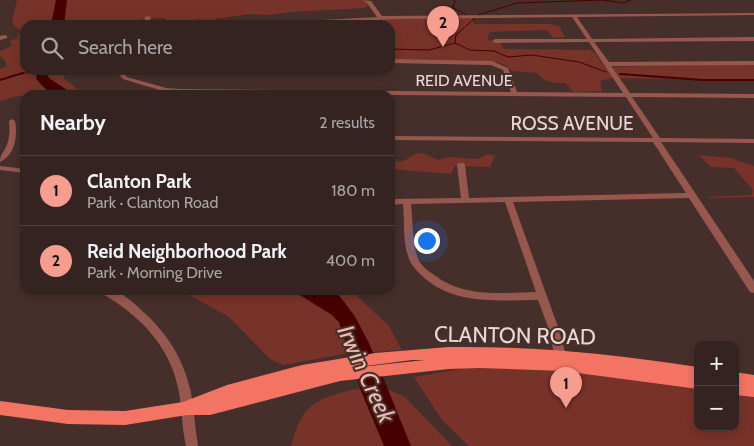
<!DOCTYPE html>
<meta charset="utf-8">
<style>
body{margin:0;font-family:Cabin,sans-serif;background:#3c2b29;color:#f1f3f6}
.controls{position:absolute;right:15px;bottom:15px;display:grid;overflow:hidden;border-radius:10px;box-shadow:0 2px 8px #0003}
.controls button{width:45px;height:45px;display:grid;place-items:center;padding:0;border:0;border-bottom:1px solid #4e403e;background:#342320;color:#f1f3f6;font:25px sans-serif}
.you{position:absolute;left:426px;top:240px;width:18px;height:18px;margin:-12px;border:4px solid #fff;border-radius:50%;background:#1a73e8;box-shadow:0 0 0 8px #1a73e833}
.badge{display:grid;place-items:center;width:32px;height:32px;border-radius:50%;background:#f59d8f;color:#111;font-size:16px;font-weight:700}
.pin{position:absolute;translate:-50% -41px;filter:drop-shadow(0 1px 2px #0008)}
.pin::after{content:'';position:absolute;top:26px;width:18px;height:15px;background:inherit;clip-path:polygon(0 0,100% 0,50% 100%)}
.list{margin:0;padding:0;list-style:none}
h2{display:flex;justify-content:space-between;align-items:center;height:65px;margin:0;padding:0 20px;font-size:21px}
h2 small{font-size:16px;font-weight:400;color:#a9a4a5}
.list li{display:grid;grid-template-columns:32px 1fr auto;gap:15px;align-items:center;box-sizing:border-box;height:70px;padding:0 20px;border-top:1px solid #4e403e}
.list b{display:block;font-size:19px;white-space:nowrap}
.list p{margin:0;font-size:16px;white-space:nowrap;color:#a9a4a5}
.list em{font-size:16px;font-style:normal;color:#a9a4a5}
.icon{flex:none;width:28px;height:28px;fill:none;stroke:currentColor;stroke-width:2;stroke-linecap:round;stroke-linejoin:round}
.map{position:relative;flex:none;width:754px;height:446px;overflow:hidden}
.search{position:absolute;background:#342320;box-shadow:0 2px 8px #0003;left:20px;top:20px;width:375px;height:55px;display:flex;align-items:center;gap:12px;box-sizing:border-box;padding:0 18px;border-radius:15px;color:#a9a4a5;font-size:19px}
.panel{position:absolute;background:#342320;box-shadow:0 2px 8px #0003;left:20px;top:90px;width:375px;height:205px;border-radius:15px}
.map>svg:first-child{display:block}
.green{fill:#773229}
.water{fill:#460000}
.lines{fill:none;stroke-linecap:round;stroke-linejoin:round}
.stream-far1{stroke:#460000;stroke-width:1}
.stream{stroke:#460000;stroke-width:2}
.minor{fill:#96584e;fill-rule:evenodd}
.major{fill:#f37462;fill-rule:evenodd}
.labels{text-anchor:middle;stroke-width:4;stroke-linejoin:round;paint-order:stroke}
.far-street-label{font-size:16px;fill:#e9d9d6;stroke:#462f2b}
.street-label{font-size:19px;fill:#e9d9d6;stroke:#462f2b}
.near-street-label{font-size:22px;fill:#e9d9d6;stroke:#462f2b}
.near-water-label{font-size:24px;font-style:italic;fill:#f0bab1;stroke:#462f2b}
</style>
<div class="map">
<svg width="754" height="446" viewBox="0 0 754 446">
<rect width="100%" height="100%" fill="#462f2b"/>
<g class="green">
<polygon points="17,0 56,0 51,25 25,25 25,70 39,70 36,76 40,84 52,95 16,96 0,101 0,69 7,66 4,59 0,56 0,51 12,46 10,41 17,38 18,34 23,31 16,28 12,22"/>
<polygon points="58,0 362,0 368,4 365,8 289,12 270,15 251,14 209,20 197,19 182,24 170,25 165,18 143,19 126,25 87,25 87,22 76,23 76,25 64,25"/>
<path d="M472,17L474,24H551L559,26L565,37L553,38L547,30L489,32L488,40L500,43L504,49L590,50L595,53L605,67L754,64V80L612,78L600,81L602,91L573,92L566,83C553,83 545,83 537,73L512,71L505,65L497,62L390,60V25H278L376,19Z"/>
<polygon points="49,70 64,70 64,78 77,89 88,95 75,95 50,79 47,75"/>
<polygon points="417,153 425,154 438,160 448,157 477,159 489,154 495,156 490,167 455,166 451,174 390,169 390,162 404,161"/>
<polygon points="699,155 730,158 754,166 754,197 707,198 708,197 752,195 753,190 734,168 710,167"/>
<polygon points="180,290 292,290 332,315 339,322 349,353 283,365 270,359 229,317"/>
<polygon points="335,290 348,290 356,295 389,326 402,350 373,352 354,315"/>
<polygon points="493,367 573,371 698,388 698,427 735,427 735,394 754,396 754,446 469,446 442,420 414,377 466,368"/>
<path d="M365,388L392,391L405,397L452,446H291C294,434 299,419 307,410C321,396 347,390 365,388Z"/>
</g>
<g class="water">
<polygon points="56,0 67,0 64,25 51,25"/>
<polygon points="39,70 49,70 47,75 50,79 75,95 52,95 36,79"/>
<polygon points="292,290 335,290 354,315 369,343 411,446 384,446 361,391 339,322 332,315"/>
</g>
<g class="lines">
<g class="stream-far1">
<polyline points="454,0 455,3 452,7 465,14"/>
<polyline points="478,15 517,3 602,0 624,3 630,0"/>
<polyline points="455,43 456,35 475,18"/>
<polyline points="390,49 429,50 455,43 470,50 494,51 508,57 532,55 579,62 606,72"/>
<polyline points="19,74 40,71"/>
<polyline points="620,74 625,74"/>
</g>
<g class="stream">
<polyline points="620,74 703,80 754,80"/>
<polyline points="0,80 23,73"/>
</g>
<g class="minor">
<path d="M362,0L371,1L382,16L754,13V15L577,17L592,39L754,37V41L594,42L609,62L754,61V65L611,66L630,93L754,94V98L632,97L660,138L754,139V143L661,142L754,281V293L750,292L689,198L513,202L558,327L568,362L566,365L562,367L558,365L556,362L548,327L538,300C501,300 459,305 428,281C421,275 414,269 410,261C402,244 405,222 403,204L390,205V199L461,198L457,165L458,163H464L465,165L469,198L686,193L653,142L390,140V136L653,138L626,97L180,93L166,92L123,79L118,73L120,70H126L124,73L127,77L166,88L180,89L511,92L503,70L491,65L390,63V59L492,61L508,68L517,92L623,93L589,42L495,43L492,41L495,39H587L572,17L396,19L292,25H264L267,23L377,17L367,3ZM505,202L536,292C500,293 463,298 433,274C428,271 422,266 419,261C412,246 413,220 411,204Z"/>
<polygon points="146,16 151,17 148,25 142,25"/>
<polygon points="5,35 7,36 7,38 0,40 0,36"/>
<path d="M12,119L15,121C18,136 15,155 0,162C0,155 3,153 6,147C10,138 10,130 9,121Z"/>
<polygon points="0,166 25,169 25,173 0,170"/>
<path d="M100,290C104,290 108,289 112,290C121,292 133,302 140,309C166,331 184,359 191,393C194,410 195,428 198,446H186C182,428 182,410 179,392C171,347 140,315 101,293Z"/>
</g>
<g class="major">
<path d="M449,347C534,346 614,354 698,367V389L563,371L479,368L449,369L340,381L210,415H187L125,425L68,424L0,415V401L68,410L125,411L183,402L227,385L302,365L375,353ZM412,360H425L351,368Z"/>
<polygon points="735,372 754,375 754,397 735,395"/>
</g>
</g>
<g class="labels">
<g class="far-street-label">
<text x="464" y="86">REID AVENUE</text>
</g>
<g class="street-label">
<text x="572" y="130">ROSS AVENUE</text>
</g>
<g class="near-street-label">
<text transform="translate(515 335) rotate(1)" y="8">CLANTON ROAD</text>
</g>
<g class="near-water-label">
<text transform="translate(366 374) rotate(65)" y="8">Irwin Creek</text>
</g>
</g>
</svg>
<div class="controls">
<button>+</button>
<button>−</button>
</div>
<div class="you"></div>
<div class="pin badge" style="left:566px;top:408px">1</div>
<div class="pin badge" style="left:443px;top:47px">2</div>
<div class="search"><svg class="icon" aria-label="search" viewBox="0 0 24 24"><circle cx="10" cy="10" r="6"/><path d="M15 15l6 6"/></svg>Search here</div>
<section class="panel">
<h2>Nearby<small>2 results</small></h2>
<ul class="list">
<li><span class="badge">1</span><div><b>Clanton Park</b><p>Park · Clanton Road</p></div><em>180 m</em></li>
<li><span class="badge">2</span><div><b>Reid Neighborhood Park</b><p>Park · Morning Drive</p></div><em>400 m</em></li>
</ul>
</section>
</div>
